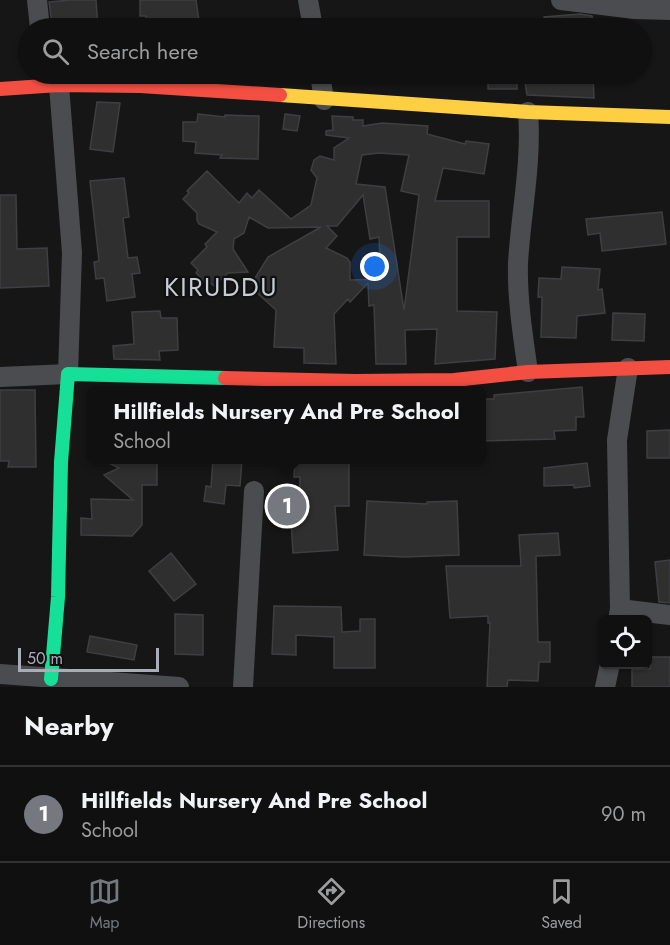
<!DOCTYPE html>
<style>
body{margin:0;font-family:Jost,sans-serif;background:#1e1e1e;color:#f1f3f6}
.controls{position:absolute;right:18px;bottom:18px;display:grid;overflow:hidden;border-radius:9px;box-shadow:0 2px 4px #0004}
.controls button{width:54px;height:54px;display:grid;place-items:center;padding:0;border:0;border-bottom:2px solid #303030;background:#101010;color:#f1f3f6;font:30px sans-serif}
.scale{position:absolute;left:18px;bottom:15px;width:141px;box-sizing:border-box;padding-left:6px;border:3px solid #a8adb7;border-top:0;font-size:16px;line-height:21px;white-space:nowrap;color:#a8adb7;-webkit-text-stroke:4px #101012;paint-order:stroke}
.you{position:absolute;left:375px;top:267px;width:21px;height:21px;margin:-15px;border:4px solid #fff;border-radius:50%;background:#1a73e8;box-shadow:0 0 0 9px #1a73e833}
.badge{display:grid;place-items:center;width:39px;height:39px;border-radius:50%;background:#75787f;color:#fff;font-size:20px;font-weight:700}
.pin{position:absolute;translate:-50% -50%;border:3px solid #fff;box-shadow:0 2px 6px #0006}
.popup{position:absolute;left:87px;top:386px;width:399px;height:78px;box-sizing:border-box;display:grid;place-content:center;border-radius:9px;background:#101010;filter:drop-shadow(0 2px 4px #0005);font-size:20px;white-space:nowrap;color:#9c9d9f}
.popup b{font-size:22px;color:#f1f3f6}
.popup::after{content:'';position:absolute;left:50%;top:100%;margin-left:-12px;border:12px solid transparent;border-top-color:#101010}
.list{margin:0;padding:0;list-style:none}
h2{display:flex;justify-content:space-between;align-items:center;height:78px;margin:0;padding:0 24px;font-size:26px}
h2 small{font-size:20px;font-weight:400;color:#9c9d9f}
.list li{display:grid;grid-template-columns:39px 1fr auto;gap:18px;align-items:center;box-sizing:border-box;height:96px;padding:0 24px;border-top:2px solid #303030}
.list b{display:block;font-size:22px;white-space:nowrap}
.list p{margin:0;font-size:20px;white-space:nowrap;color:#9c9d9f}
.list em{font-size:20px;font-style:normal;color:#9c9d9f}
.icon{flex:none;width:33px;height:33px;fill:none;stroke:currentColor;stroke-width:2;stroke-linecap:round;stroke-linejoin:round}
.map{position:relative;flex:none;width:670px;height:687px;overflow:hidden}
.search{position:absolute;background:#101010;box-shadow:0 2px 4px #0004;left:18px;right:18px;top:18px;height:66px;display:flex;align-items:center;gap:15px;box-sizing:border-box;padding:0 21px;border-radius:33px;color:#9c9d9f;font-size:22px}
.sheet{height:174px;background:#101010}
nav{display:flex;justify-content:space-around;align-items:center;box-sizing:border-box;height:84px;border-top:2px solid #303030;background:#101010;font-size:16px;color:#9c9d9f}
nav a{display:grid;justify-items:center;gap:3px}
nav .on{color:#75787f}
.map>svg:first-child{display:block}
.building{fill:#2f2f30;stroke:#3e3f42;stroke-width:1.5;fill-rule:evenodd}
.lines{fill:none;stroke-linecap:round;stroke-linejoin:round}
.street{stroke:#4a4c4f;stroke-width:20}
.fast{stroke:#16e098;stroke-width:14}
.slow{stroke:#ffcf43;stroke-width:14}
.jam{stroke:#f24e42;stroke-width:14}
.labels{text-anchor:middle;stroke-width:4.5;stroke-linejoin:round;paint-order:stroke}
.neighbourhood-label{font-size:26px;letter-spacing:1.5px;fill:#c8ccd3;stroke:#101012}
</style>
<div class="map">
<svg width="670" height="687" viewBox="0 0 670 687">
<rect width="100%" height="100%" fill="#161616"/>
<g class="building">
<polygon points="70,0 96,0 98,28 70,28 70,23 52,24 49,2"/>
<polygon points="140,0 196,0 200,28 147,28 146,16 140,16"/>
<polygon points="580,14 592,16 593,28 544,28 544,17"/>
<rect x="488" y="74" width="29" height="15"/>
<polygon points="559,74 593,74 594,98 527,95 525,82 558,82"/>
<polygon points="97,102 120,103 113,152 90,149"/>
<polygon points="198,114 225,117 225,115 259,116 258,159 220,158 222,155 195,153 196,142 183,141 183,122 197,122"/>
<polygon points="285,114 300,116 297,131 283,129"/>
<path d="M332,116L353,117V120H363V126L382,123L428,126L427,134L465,144L466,141L489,144L484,174L443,168L435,201H489V237H457V311L497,312L495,359L435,364L437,329L405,330L406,364H376L374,305L369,306L368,283L350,302L348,299L334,314L336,364L304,363V348L274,347L276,310L255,291L258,288L252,283L268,257L321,227L268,228L249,217L244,233L234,239L233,249L248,272L228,273L214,286L208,281L206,283L196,273L198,270L191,263L207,247L205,244L217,232L199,224L197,220V213L183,199L189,193L187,191L207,171L239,203L247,193L252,198L259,190L291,219L311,205L317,178L311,170L314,160L320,156L334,160V148L349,138L326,135V131L333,130ZM379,153L409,155L401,191L419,195L404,310L385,187L356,184L362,155ZM363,195L370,239L379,237L381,279L350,280V262L347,258L326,248L337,236L327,226H337Z"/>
<polygon points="124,178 129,217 123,218 128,258 137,257 140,273 132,274 135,297 107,301 104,278 96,279 94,262 99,261 90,181"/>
<polygon points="0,195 16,195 17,249 47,248 49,286 0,288"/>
<polygon points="662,212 666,244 602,251 600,233 588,235 586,219"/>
<polygon points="562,267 600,269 598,290 602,289 605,313 577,316 576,338 541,337 542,297 538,297 539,278 561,279"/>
<polygon points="160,311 161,318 177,318 178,350 159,351 160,360 114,359 113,346 134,344 132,312"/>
<polygon points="613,313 645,314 644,341 612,340"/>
<polygon points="582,387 584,417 576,417 576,430 554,431 555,439 482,441 482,399 494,399 494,395"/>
<polygon points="0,390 35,390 36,467 8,467 9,461 0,461"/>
<polygon points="670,430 670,458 647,458 647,431"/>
<polygon points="101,459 157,459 157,485 142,485 142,525 132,536 81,535 81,518 92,519 91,499 133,500 104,475 119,468"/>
<polygon points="213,459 242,459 240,486 226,485 224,504 204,501 206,486 211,487"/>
<polygon points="295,459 349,459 349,506 335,506 338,550 293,553 291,520 300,520 300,477 294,477"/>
<polygon points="587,463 590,486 574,488 574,485 544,486 544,468"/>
<polygon points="367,501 427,504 427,502 457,501 459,555 404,557 364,555"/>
<polygon points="558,533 560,555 536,556 538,642 550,642 550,662 539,662 538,681 508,680 507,687 487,687 490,623 488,623 488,616 450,618 446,566 521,566 519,535"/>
<polygon points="171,553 196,584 174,601 149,571"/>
<polygon points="670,560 670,603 659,602 655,562"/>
<polygon points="274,606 341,607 342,632 360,631 360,619 375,619 375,668 334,668 334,637 296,635 296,655 272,654"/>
<polygon points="175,614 203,615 203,655 175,654"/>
<polygon points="90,636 137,645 134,660 87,652"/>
<polygon points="650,657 670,657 670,687 632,687 632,669 650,669"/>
</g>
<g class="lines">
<g class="street">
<polyline points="37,0 40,28"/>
<polyline points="308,0 313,28"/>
<polyline points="561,0 635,9 670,10"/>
<polyline points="320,74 324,100"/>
<path d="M528,372C523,336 517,299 518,263C521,212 532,163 528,112"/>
<polyline points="0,377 68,374 72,253 59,85"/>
<polyline points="620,609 670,615"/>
<polyline points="618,620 620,609 617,440 628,368"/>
<polyline points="0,674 179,687"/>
<polyline points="243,687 254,491"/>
<polyline points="605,687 610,664"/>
</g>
<polyline class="fast" points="51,679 58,597 61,462 68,374 225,378"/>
<polyline class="slow" points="280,95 528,112 670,117"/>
<g class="jam">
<polyline points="0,89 59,85 140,86 280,95"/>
<polyline points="225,378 355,381 454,380 528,372 670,367"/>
</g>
</g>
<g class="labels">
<g class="neighbourhood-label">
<text x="221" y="296">KIRUDDU</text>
</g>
</g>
</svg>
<div class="controls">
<button><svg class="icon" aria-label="locate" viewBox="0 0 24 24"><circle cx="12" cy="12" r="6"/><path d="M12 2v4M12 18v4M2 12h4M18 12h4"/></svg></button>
</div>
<div class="scale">50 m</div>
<div class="you"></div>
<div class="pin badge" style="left:287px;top:506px">1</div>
<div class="popup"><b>Hillfields Nursery And Pre School</b>School</div>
<div class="search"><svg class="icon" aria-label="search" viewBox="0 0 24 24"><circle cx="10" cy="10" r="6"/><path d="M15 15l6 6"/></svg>Search here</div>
</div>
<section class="sheet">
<h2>Nearby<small></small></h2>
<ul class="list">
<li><span class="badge">1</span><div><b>Hillfields Nursery And Pre School</b><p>School</p></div><em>90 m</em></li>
</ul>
</section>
<nav>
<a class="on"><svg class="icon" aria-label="map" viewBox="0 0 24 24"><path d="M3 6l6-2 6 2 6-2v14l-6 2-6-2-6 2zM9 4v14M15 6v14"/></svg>Map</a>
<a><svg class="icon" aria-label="directions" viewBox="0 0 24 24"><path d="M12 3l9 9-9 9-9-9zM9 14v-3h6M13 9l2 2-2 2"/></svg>Directions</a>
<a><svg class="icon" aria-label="saved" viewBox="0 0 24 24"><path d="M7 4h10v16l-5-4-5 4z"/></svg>Saved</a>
</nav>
